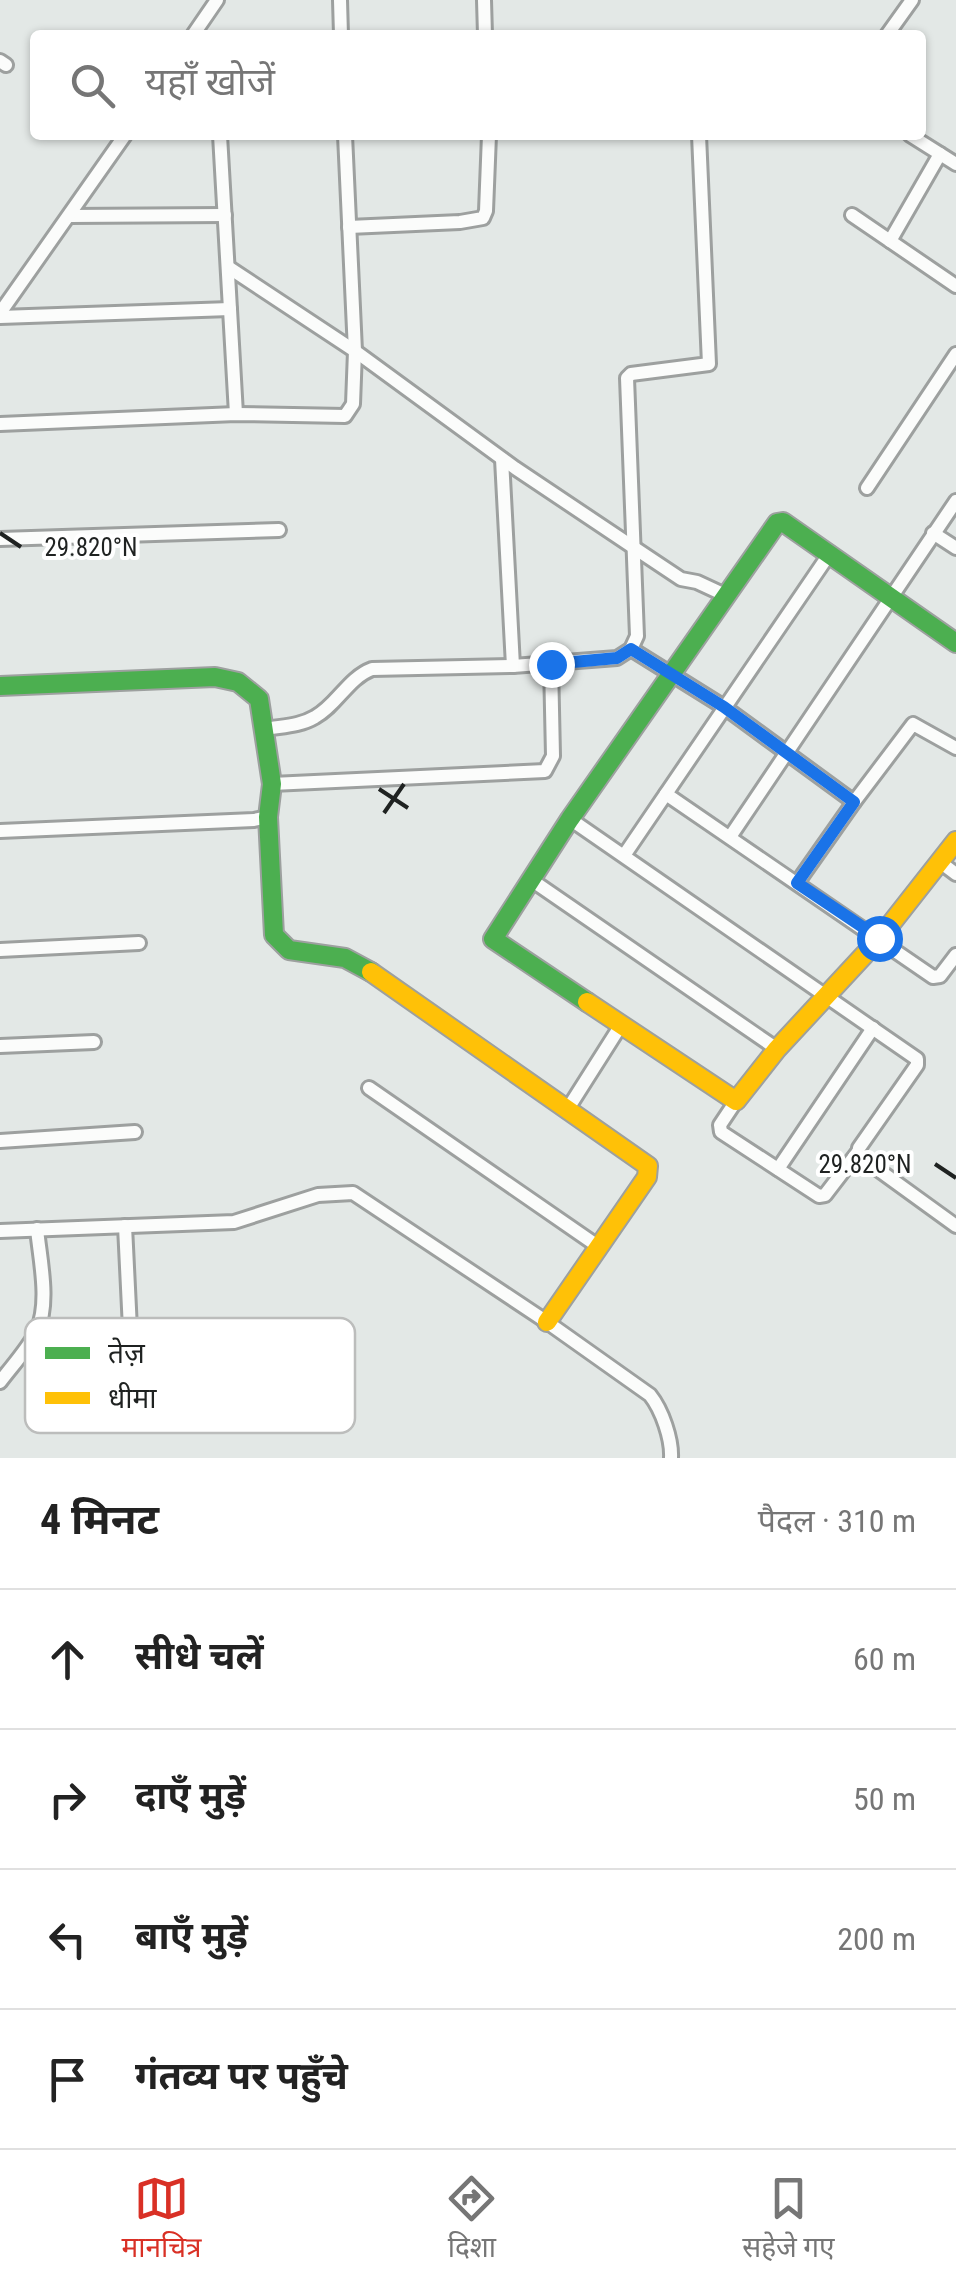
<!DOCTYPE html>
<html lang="hi">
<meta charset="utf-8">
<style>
body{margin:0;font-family:"Roboto Condensed","Noto Sans Devanagari",sans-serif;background:#f2f2f2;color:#222}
.stop{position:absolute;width:30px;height:30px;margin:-22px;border:8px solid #1a73e8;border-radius:50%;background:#fff}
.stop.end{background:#1a73e8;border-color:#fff;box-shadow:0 2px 10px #0008}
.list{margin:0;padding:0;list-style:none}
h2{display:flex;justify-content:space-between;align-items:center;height:130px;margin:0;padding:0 40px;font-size:42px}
h2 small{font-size:32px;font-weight:400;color:#767676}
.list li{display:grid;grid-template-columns:65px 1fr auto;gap:30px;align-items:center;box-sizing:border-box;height:140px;padding:0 40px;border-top:2px solid #e0e0e0}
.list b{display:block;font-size:38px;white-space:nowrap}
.list em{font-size:32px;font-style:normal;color:#767676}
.icon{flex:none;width:55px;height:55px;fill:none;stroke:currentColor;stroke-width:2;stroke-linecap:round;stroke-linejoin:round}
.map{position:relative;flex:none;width:956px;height:1458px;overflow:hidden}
.search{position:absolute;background:#fff;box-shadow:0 2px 8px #0004;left:30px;right:30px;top:30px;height:110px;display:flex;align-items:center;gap:25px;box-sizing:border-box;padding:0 35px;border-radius:10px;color:#767676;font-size:38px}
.sheet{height:690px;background:#fff}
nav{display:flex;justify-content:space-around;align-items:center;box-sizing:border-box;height:140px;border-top:2px solid #e0e0e0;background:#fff;font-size:28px;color:#767676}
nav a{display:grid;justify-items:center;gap:5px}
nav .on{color:#d93025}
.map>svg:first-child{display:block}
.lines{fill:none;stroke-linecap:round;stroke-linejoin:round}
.street-casing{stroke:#9da09f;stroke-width:18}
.fast-casing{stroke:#9da09f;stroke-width:22}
.slow-casing{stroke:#9da09f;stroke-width:22}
.street{stroke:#fbfcfb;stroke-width:12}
.fast{stroke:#4caf50;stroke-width:18}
.slow{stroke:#ffc107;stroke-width:18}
.route{stroke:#1a73e8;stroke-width:12}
.ticks{fill:none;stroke:#1f2221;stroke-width:4}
.key{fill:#fff;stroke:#bcbdbc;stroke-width:2.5}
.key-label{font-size:28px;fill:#1f2221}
.ticks-label{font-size:25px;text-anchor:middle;fill:#1f2221;stroke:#fff;stroke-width:8;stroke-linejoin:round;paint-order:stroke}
</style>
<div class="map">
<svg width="956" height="1458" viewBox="0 0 956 1458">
<rect width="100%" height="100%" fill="#e3e8e6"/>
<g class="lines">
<g class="street-casing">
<g id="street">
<polyline points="340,0 341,35"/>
<polyline points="484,0 485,35"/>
<polyline points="193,35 217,0"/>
<polyline points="887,35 912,0"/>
<polyline points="0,61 6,65"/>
<polyline points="220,135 236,414"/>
<polyline points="910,135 956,164"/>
<polyline points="852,215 956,286"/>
<polyline points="69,216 225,215"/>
<polyline points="349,227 460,222 483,218 486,211 489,135"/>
<polyline points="890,241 940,154"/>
<polyline points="228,267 355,351 515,468 633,547 681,579 697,582 725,595"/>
<polyline points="0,313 125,135"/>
<polyline points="0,317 230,309"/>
<polyline points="0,424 236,414 345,416 353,404 355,351 345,135"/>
<polyline points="502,459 513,666"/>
<polyline points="867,488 956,354"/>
<polyline points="933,533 956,548"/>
<polyline points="0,539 279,530"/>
<polyline points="631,649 724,707 854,802 913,724 956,748"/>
<path d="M266,729C282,726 300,726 315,717C337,705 348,678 372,669L513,666L617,658L631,649L637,636L627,378L631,374L709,364L699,135"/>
<polyline points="272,784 545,771 553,756 551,663"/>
<polyline points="666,794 933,977 940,976 956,955"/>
<polyline points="570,819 917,1059 917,1065 859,1148 858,1155 956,1226"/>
<polyline points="0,831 254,820 268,817"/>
<polyline points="730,837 956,501"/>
<polyline points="625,854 830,553"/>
<polyline points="940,862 956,874"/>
<polyline points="530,879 777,1049"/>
<polyline points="797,883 854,802"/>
<polyline points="0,950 139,943"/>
<polyline points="0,1046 94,1042"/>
<polyline points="369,1088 599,1247"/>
<polyline points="736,1101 720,1125 721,1132 819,1196 825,1195 858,1152"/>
<polyline points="569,1107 621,1025"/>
<polyline points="0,1141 135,1132"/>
<polyline points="778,1169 873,1028"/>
<polyline points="125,1226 133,1391"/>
<path d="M0,1231L234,1222L318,1195L353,1193L547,1322L650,1395C662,1410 672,1439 671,1458"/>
<path d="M0,1382C12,1366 28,1349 37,1331C50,1302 40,1260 37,1229"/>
</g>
</g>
<g class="fast-casing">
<g id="fast">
<polyline points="0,686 215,677 238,682 259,699 272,784 268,817 274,935 289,950 345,958 371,972"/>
<polyline points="587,1002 493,939 570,819 777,523 783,522 956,643"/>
</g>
</g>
<g class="slow-casing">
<g id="slow">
<polyline points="371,972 648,1166 647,1177 547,1322"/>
<polyline points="587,1002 736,1101 777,1049 879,939 956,841"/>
</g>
</g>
<use href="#street" class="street"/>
<use href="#fast" class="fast"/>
<use href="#slow" class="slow"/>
</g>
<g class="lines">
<polyline class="route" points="551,664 617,658 631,649 724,707 854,802 797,883 879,938"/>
</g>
<path class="ticks" d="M0,533L21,547M379,789L408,808M384,813L404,784M935,1164L956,1178"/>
<rect x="25" y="1318" width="330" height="115" rx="15" class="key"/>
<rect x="45" y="1347" width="45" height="12" fill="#4caf50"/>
<rect x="45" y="1392" width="45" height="12" fill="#ffc107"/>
<g class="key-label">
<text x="108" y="1363">तेज़</text>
<text x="108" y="1408">धीमा</text>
</g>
<g class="ticks-label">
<text x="91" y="556">29.820°N</text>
<text x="865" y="1173">29.820°N</text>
</g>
</svg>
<div class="stop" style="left:879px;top:938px"></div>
<div class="stop end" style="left:551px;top:664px"></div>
<div class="search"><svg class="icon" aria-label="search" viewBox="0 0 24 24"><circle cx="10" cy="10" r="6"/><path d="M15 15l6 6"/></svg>यहाँ खोजें</div>
</div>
<section class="sheet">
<h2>4 मिनट<small>पैदल · 310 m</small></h2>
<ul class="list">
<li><svg class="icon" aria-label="ahead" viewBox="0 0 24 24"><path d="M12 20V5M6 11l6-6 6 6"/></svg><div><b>सीधे चलें</b></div><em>60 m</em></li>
<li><svg class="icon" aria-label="right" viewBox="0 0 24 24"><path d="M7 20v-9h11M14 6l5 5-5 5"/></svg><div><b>दाएँ मुड़ें</b></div><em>50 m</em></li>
<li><svg class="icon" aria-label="left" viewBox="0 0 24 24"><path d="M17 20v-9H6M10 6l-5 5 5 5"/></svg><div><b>बाएँ मुड़ें</b></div><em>200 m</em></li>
<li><svg class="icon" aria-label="arrive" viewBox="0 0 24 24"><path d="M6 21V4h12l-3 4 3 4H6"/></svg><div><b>गंतव्य पर पहुँचे</b></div></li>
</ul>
</section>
<nav>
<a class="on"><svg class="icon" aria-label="map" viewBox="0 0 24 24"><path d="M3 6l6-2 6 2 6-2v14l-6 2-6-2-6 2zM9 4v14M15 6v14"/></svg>मानचित्र</a>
<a><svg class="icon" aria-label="directions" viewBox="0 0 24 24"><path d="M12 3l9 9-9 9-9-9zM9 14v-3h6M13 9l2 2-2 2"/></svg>दिशा</a>
<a><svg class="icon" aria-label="saved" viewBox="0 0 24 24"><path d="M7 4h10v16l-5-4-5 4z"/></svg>सहेजे गए</a>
</nav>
